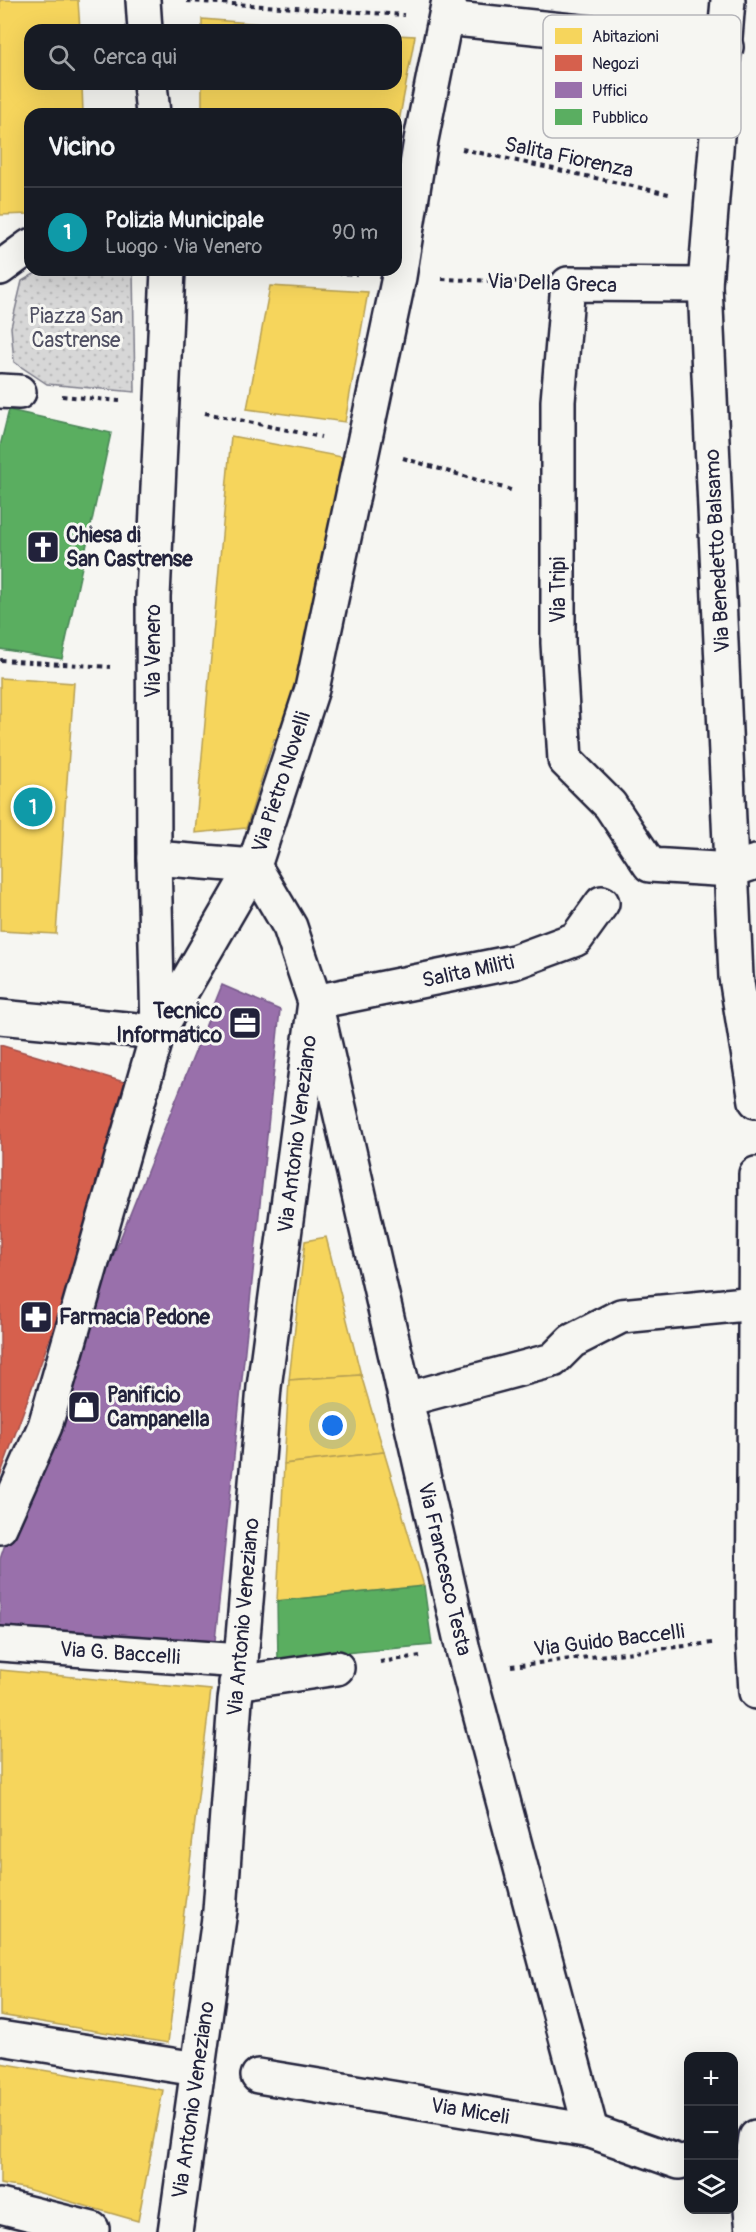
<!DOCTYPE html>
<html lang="it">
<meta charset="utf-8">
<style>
body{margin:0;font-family:Pangolin,sans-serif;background:#20242c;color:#f1f3f6}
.controls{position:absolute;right:18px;bottom:18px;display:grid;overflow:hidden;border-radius:12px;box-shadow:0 6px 24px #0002}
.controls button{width:54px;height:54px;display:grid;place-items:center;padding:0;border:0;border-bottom:2px solid #363941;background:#171b24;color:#f1f3f6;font:30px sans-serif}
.you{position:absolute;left:333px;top:1426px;width:21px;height:21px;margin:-15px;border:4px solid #fff;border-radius:50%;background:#1a73e8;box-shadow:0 0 0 9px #1a73e833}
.badge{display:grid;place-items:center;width:39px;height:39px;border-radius:50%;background:#9495a2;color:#fff;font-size:20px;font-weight:700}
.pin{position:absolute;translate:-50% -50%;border:3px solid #fff;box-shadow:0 2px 6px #0006}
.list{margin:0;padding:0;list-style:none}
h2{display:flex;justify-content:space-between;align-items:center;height:78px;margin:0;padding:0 24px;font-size:26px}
h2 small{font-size:20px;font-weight:400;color:#9ea1a6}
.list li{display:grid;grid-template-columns:39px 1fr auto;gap:18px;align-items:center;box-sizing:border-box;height:90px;padding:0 24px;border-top:2px solid #363941}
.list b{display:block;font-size:22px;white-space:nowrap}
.list p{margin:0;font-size:20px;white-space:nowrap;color:#9ea1a6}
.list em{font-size:20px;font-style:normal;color:#9ea1a6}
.icon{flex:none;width:33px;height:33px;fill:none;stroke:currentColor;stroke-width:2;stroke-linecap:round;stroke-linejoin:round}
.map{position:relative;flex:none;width:756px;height:2232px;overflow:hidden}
.search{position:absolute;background:#171b24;box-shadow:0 6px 24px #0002;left:24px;top:24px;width:378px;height:66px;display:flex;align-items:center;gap:15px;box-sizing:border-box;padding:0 21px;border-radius:18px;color:#9ea1a6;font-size:22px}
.panel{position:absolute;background:#171b24;box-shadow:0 6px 24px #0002;left:24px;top:108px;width:378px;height:168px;border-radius:18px}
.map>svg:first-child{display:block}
.grass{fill:url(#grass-dots);stroke:#7c7c89;stroke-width:1.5}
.homes{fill:#f6d55c;stroke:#b69f52;stroke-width:1.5}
.shops{fill:#d6604d;stroke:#a04d48;stroke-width:1.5}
.offices{fill:#9970ab;stroke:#755989;stroke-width:1.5}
.public{fill:#5aae61;stroke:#498456;stroke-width:1.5}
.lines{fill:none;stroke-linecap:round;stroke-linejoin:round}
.pedestrian-casing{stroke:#22223b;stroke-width:38}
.minor-casing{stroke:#22223b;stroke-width:38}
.tertiary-casing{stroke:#22223b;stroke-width:38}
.path{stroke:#22223b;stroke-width:4;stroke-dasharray:4.5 4.5;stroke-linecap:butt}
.pedestrian{stroke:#f6f6f2;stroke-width:33}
.minor{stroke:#f6f6f2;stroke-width:33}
.tertiary{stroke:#f6f6f2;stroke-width:33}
.labels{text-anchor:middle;stroke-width:6;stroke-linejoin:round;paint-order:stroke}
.street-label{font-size:21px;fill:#22223b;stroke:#f6f6f2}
.park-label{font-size:21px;fill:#4f4f62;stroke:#f6f6f2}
.poi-label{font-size:21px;font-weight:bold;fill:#22223b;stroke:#f6f6f2;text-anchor:start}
.key{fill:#f6f6f2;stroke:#b6b6bb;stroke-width:1.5}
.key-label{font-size:16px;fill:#22223b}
</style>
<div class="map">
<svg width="756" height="2232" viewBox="0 0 756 2232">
<defs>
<pattern id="grass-dots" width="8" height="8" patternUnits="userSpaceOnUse" patternTransform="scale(1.5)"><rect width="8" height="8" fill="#d7d7d7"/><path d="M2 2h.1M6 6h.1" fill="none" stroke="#b8b8b9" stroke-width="1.8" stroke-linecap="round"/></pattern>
</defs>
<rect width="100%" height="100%" fill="#f6f6f2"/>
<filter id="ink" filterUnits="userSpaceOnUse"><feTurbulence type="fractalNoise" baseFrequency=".0167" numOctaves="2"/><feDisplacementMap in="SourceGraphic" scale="12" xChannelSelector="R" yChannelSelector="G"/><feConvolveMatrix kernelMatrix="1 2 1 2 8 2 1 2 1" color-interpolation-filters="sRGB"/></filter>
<g filter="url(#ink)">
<polygon class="grass" points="41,270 133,270 135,392 47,384 14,362 11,327 22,281"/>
<g class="homes">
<polygon points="0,0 78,0 80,30 30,30 30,84 82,84 83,114 30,114 30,214 0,215"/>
<polygon points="202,19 337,30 202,30"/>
<polygon points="396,35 415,36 398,127 396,114 202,114 202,84 396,84"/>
<polygon points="270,286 368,292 345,422 247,409"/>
<polygon points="231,436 342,457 298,731 274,739 246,828 195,833"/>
<polygon points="0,678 74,683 56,934 0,931"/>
<polygon points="326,1237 361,1375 289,1380 305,1241"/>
<polygon points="361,1375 384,1452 284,1464 289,1380"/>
<polygon points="384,1452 424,1586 277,1601 284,1464"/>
<polygon points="0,1670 211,1690 168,2043 0,2015"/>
<polygon points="0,2063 163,2090 138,2221 23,2188 0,2184"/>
</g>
<polygon class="shops" points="0,1045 134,1085 86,1238 0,1476"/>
<polygon class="offices" points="222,985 280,1010 215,1641 0,1628 0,1559 45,1426"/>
<g class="public">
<polygon points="9,410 111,433 62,659 0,649 0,446"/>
<polygon points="424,1586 432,1645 278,1659 277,1601"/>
</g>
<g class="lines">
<g class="pedestrian-casing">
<g id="pedestrian">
<polyline points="0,1527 45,1426 158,1032"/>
<polyline points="0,2206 92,2229"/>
</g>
</g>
<g class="minor-casing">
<g id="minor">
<polyline points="728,0 705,285 736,977 756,1101"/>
<polyline points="446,18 726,47"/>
<polyline points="0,268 30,246"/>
<polyline points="705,285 568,284 558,401 558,643 565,760 610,805 650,865 732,870 756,862"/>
<polyline points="0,391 19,392"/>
<polyline points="154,858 158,1032"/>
<polyline points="0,1017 158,1032"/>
<polyline points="158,1032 254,866"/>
<polyline points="756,1174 753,1638 756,1692"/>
<polyline points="407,1399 553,1360 572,1341 621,1316 756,1303"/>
<polyline points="0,1644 241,1661"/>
<polyline points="236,1683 337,1668"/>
<polyline points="0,2038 197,2069"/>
<polyline points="258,2076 591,2131 679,2162"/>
<polyline points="591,2131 463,1650 315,1002 514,962 576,939 602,903"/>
<polyline points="753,2232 749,2185 756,2137"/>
</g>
</g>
<g class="tertiary-casing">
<g id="tertiary">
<polyline points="143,0 145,30"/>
<polyline points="150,84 153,114"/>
<polyline points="168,270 153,597 154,858 254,866"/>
<polyline points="254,866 312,689 399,277 421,140 449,0"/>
<polyline points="175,2232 220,1911 235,1700 241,1661 264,1387 315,1002 290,927 254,866"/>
</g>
</g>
<g class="path">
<polyline points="187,1 404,15"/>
<polyline points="462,149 669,194"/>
<polyline points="292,270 357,274"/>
<polyline points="442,279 525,282"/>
<polyline points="62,396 120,401"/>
<polyline points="205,413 321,437"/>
<polyline points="403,458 514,491"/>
<polyline points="0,660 110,667"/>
<polyline points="380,1662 420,1656"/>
<polyline points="511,1666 712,1643"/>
</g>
<use href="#pedestrian" class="pedestrian"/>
<use href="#minor" class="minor"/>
<use href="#tertiary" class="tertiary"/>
</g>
</g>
<defs>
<g id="church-square" transform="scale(1.725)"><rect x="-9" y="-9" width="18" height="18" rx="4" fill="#22223b" stroke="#f6f6f2"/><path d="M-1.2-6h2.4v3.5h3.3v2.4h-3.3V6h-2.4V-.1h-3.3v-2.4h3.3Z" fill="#fff"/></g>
<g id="office-square" transform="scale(1.725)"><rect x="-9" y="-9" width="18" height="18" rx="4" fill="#22223b" stroke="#f6f6f2"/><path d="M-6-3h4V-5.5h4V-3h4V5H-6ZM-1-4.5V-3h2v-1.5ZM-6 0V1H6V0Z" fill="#fff"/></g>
<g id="pharmacy-square" transform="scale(1.725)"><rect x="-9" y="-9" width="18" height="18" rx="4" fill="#22223b" stroke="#f6f6f2"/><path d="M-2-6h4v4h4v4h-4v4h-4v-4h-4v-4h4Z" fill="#fff"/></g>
<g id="shop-square" transform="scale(1.725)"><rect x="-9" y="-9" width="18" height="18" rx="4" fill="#22223b" stroke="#f6f6f2"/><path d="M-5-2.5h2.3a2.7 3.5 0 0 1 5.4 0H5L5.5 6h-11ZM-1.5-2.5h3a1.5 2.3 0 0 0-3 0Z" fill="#fff"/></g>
</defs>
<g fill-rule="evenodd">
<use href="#church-square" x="43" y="547"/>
<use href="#office-square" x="245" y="1023"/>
<use href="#pharmacy-square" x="36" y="1317"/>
<use href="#shop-square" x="84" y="1407"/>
</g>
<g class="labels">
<g class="street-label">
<text transform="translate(569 157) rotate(12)" y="7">Salita Fiorenza</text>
<text transform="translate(552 283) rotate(2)" y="7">Via Della Greca</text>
<text transform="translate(717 551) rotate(-93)" y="7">Via Benedetto Balsamo</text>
<text transform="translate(558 590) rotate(-90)" y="7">Via Tripi</text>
<text transform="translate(153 651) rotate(-90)" y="7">Via Venero</text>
<text transform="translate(281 782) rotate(-72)" y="7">Via Pietro Novelli</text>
<text transform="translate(468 971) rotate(-12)" y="7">Salita Militi</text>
<text transform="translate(297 1134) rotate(-83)" y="7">Via Antonio Veneziano</text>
<text transform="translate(445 1569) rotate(77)" y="7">Via Francesco Testa</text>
<text transform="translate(243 1617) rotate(-85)" y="7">Via Antonio Veneziano</text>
<text transform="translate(609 1640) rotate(-7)" y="7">Via Guido Baccelli</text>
<text transform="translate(120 1653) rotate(4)" y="7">Via G. Baccelli</text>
<text transform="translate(193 2100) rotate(-82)" y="7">Via Antonio Veneziano</text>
<text transform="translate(470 2111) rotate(9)" y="7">Via Miceli</text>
</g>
<g class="park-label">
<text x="76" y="323">Piazza San<tspan x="76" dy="24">Castrense</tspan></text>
</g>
<g class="poi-label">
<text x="66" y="542">Chiesa di<tspan x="66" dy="24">San Castrense</tspan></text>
<text x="222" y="1018" text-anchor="end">Tecnico<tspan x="222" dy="24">Informatico</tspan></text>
<text x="59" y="1324">Farmacia Pedone</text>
<text x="107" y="1402">Panificio<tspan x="107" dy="24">Campanella</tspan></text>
</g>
</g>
<rect x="543" y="15" width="198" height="123" rx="9" class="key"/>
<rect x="555" y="28" width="27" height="16" fill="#f6d55c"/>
<rect x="555" y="55" width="27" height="16" fill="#d6604d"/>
<rect x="555" y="82" width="27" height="16" fill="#9970ab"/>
<rect x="555" y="109" width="27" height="16" fill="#5aae61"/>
<g class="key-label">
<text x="592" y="42">Abitazioni</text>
<text x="592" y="69">Negozi</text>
<text x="592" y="96">Uffici</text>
<text x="592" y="123">Pubblico</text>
</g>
</svg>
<div class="controls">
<button>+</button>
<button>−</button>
<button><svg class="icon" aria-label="layers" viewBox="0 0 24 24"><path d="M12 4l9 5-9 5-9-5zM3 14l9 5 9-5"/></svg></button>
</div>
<div class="you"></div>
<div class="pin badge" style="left:33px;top:807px;background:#0f9aa8">1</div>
<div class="search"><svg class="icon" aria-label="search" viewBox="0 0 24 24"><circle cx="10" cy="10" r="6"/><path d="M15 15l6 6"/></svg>Cerca qui</div>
<section class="panel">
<h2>Vicino<small></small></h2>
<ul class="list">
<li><span class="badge" style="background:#0f9aa8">1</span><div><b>Polizia Municipale</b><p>Luogo · Via Venero</p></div><em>90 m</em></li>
</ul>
</section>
</div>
